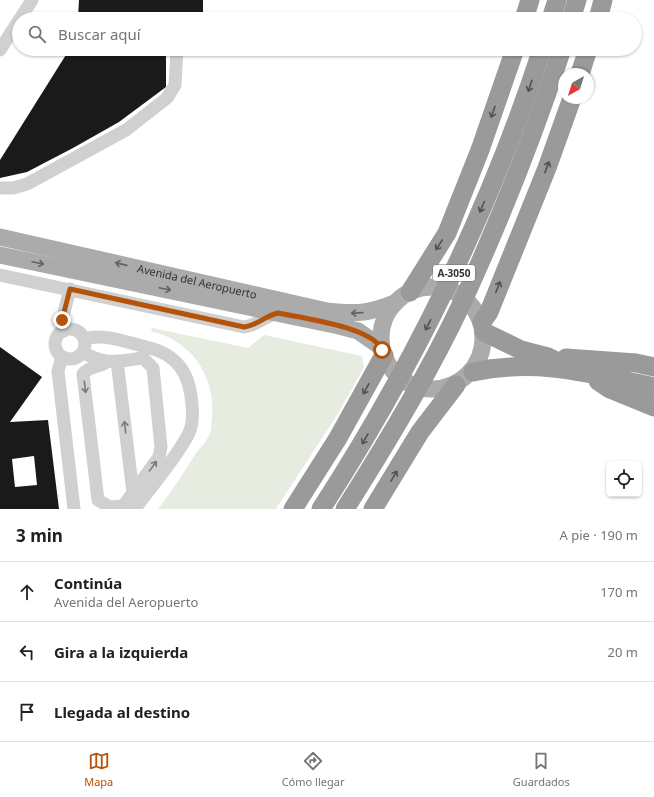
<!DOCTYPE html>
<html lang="es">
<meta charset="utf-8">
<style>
body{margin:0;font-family:"Noto Sans",sans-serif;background:#f2f2f2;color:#202124}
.controls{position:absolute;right:12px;bottom:12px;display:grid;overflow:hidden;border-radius:6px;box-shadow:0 1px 3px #0004}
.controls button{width:36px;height:36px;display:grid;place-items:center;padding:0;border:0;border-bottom:1px solid #e0e0e0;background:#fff;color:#202124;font:20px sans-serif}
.compass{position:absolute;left:558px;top:68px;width:36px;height:36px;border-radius:50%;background:#fff;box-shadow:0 1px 3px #0004;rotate:219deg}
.stop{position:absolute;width:12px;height:12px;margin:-9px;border:3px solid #b45309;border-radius:50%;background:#fff}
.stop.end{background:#b45309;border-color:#fff;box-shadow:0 1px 4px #0008}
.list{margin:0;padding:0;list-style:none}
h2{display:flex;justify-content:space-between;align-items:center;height:52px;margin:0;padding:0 16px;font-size:17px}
h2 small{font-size:13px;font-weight:400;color:#757577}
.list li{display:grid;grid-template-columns:26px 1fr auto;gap:12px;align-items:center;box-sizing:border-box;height:60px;padding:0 16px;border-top:1px solid #e0e0e0}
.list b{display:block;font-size:15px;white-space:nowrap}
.list p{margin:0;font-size:13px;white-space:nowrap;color:#757577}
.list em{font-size:13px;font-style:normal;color:#757577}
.icon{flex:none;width:22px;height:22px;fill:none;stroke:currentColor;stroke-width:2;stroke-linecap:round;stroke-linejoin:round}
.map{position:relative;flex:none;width:654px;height:509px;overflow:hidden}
.search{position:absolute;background:#fff;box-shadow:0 1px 3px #0004;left:12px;right:12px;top:12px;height:44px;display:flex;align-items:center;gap:10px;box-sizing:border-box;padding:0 14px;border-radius:22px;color:#757577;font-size:15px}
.sheet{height:232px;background:#fff}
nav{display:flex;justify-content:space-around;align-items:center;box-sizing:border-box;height:56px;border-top:1px solid #e0e0e0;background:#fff;font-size:11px;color:#757577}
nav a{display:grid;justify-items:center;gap:2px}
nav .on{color:#b45309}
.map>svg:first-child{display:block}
.green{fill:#e6ecdf}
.building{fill:#1a1a1a;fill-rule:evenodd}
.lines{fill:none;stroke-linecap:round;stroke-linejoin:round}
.minor{stroke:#d0d0d0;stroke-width:13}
.major{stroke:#ababab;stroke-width:17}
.highway{stroke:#9a9a9a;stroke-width:19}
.oneway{stroke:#525252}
.oneway2{stroke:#636363}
.oneway3{stroke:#7a7a7a}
.route{stroke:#b45309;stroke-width:5}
.labels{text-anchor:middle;stroke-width:4;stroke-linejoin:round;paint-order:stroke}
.shield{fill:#fff;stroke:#707070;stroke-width:1}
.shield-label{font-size:10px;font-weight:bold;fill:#333}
.street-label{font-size:11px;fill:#333;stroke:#fff}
</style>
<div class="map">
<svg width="654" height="509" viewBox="0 0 654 509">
<rect width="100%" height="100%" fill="#fff"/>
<path class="green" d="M152,328L248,348L264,335L362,356L364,367L339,412L276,509H158C172,491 184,472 196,453C201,447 208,440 210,433C212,429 211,423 212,418C216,377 192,341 151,331Z"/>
<g class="building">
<polygon points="79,0 203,0 203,19 78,19"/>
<polygon points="69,50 166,53 166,87 119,122 73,148 27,172 0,178 0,160"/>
<path d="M0,347L42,377L10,422L48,420L59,509H0ZM34,456L37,485L15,487L12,459Z"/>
</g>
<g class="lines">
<g class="minor">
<polyline points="20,19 32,0"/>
<polyline points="0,50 19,20"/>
<polyline points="0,188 13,188 27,184 126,130 167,98 175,85 177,49"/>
<path d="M0,275L244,327C256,326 265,316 278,313"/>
<circle cx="70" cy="344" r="15"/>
<polyline points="64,331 62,320 70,289"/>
<path d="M84,339C104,333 126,342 146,347C178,354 190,374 192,405C193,415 193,426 188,435C174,461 152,485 135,509"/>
<path d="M83,352C104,366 119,361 143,358L153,368L161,447L159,457L121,509"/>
<polyline points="62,357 58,371 74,509"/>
<polyline points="117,361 133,493"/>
<path d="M105,363C98,367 88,367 83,374L98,500L110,507L124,506"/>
</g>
<g class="major">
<path id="s1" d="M0,237L327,311C356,314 367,314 395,303"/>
<polyline points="0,255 339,326 358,331 381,347"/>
<circle cx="432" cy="338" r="51"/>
</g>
<g class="highway">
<polyline points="524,19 530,0"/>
<polyline points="551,19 557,0"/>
<polyline points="571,19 577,0"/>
<polyline points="598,19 603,0"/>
<polyline points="580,74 588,49"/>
<polyline points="410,292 447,233 480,150 515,49"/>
<polyline points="482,322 489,312 547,168 572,98"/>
<polyline points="484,332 521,350 548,357 556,361"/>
<polyline points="566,358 636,363 654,367"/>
<path d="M473,372C537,358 592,374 654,387"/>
<polyline points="598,381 610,389 654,407"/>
<polyline points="293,509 338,438 384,355"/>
<path d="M321,509C414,365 489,212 542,49"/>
<path d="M345,509C385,446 428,375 460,307C499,223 533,137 562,49"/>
<polyline points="373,509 420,432 456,385"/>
</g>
</g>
<defs><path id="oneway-shaft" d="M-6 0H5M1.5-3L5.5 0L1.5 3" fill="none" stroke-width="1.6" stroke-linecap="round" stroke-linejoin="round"/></defs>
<g class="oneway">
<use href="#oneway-shaft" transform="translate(530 86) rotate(108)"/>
<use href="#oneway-shaft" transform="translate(493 112) rotate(109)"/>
<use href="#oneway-shaft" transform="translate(547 167) rotate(-69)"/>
<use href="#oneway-shaft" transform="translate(482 207) rotate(113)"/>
<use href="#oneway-shaft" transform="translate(439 245) rotate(123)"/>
<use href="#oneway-shaft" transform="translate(498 287) rotate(-68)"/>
<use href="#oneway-shaft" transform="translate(428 325) rotate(117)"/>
<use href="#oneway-shaft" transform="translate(366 389) rotate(119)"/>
<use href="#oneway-shaft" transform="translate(365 439) rotate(120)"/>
<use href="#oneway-shaft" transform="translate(394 476) rotate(-59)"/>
</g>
<g class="oneway2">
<use href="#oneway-shaft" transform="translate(38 263) rotate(12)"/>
<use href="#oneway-shaft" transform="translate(121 264) rotate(-167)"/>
<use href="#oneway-shaft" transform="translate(165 289) rotate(12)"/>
<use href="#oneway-shaft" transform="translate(357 313) rotate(176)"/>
</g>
<g class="oneway3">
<use href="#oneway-shaft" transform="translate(85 387) rotate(83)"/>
<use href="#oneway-shaft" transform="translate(125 427) rotate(-97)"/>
<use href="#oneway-shaft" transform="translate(153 466) rotate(-54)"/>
</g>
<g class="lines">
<path class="route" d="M62,320L70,289L244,327C256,326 265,316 278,313C301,318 373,327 382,350"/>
</g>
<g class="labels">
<rect class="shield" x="433" y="265" width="42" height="16" rx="3"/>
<g class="shield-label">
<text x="454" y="277">A-3050</text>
</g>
<g class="street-label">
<text dy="4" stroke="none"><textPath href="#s1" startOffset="202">Avenida del Aeropuerto</textPath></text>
</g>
</g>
</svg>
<div class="controls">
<button><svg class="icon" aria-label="locate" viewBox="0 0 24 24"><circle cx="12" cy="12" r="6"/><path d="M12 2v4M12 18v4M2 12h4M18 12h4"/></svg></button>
</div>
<svg class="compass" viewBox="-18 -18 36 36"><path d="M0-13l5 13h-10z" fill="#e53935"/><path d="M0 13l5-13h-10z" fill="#757577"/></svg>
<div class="stop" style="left:382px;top:350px"></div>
<div class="stop end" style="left:62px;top:320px"></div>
<div class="search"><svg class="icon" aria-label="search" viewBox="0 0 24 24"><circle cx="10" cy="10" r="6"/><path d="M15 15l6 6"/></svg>Buscar aquí</div>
</div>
<section class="sheet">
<h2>3 min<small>A pie · 190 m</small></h2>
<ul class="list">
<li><svg class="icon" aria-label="ahead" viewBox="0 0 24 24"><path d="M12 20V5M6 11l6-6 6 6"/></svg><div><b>Continúa</b><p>Avenida del Aeropuerto</p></div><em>170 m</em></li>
<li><svg class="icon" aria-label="left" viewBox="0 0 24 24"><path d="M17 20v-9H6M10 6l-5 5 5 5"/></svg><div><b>Gira a la izquierda</b></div><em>20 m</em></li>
<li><svg class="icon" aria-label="arrive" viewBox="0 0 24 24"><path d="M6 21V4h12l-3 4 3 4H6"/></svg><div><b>Llegada al destino</b></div></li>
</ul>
</section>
<nav>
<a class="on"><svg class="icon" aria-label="map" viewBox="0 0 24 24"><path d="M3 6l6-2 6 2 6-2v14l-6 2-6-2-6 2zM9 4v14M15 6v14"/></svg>Mapa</a>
<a><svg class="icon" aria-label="directions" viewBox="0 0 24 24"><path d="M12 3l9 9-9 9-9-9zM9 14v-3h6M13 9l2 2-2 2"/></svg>Cómo llegar</a>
<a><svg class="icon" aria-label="saved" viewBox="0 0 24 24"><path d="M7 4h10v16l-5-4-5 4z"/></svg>Guardados</a>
</nav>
